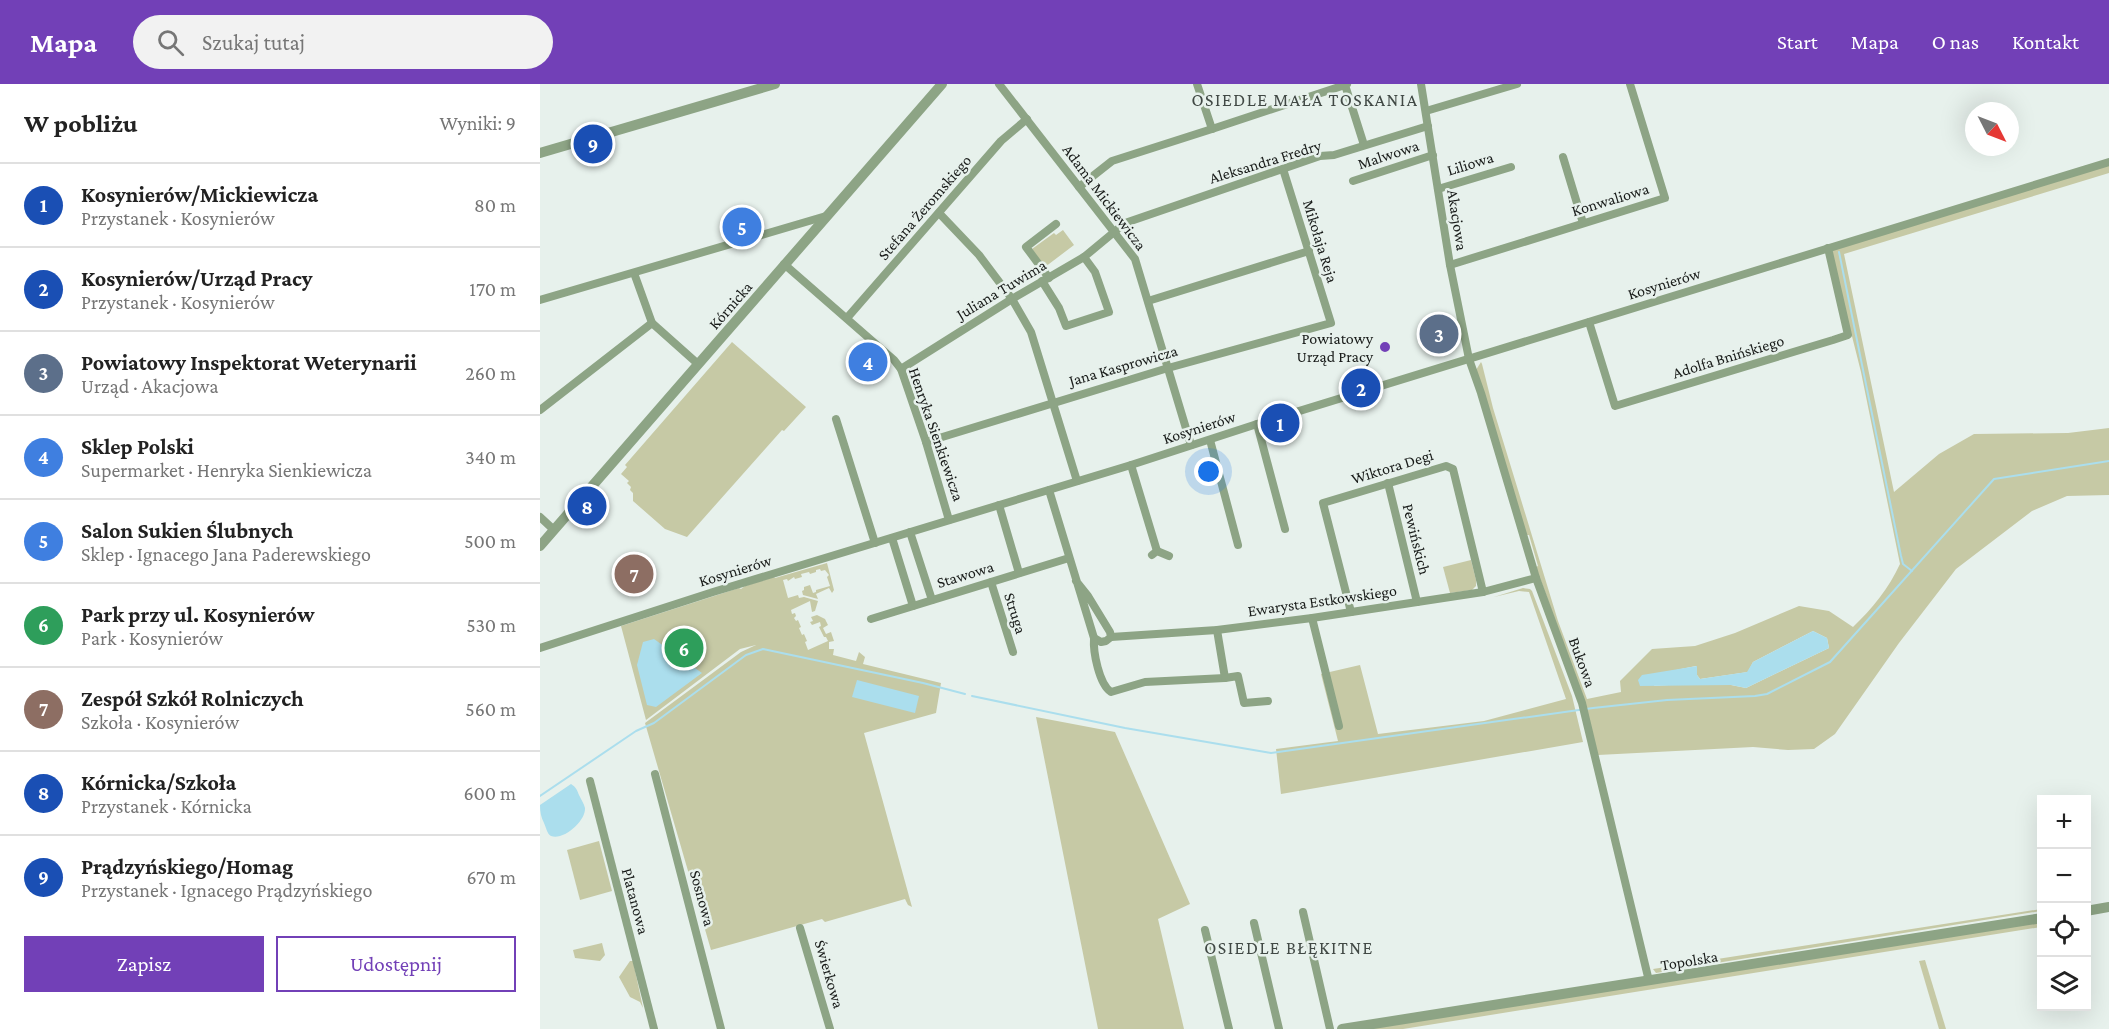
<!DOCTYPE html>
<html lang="pl">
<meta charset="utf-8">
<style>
body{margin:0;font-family:"Crimson Pro",serif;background:#f2f2f2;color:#222}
.controls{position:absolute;right:18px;bottom:18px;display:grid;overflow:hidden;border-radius:0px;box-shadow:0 6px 24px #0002}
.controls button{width:54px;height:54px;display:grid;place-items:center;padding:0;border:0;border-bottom:2px solid #e0e0e0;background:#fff;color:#222;font:30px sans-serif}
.compass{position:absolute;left:1425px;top:18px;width:54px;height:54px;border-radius:50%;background:#fff;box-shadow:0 6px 24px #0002;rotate:132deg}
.you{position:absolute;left:669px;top:388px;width:21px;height:21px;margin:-15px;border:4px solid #fff;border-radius:50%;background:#1a73e8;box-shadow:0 0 0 9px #1a73e833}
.badge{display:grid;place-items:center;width:39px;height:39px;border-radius:50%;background:#7240b7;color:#fff;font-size:20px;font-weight:700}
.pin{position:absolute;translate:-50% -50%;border:3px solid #fff;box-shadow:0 2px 6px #0006}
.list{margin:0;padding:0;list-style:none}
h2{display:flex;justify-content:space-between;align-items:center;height:78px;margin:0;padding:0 24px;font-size:26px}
h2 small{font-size:20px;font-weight:400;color:#767676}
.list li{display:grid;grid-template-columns:39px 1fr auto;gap:18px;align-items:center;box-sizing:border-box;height:84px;padding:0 24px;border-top:2px solid #e0e0e0}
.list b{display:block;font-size:22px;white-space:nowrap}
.list p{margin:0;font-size:20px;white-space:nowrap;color:#767676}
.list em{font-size:20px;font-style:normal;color:#767676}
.actions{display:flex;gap:12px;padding:18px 24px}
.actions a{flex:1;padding:14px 0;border:2px solid #7240b7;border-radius:0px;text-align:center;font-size:21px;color:#7240b7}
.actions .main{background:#7240b7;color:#fff}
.icon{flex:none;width:33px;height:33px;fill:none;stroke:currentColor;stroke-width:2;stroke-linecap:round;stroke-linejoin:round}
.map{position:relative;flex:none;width:1569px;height:945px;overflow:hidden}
header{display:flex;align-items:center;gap:36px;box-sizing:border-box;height:84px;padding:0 30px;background:#7240b7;color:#fff}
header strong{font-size:28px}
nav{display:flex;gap:33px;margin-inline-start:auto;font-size:21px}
.search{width:420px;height:54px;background:#f2f2f2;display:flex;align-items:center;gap:15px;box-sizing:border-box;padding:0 21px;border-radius:33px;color:#767676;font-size:22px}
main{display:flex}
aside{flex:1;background:#fff}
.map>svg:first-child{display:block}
.green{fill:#c6c9a5;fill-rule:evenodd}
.water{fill:#abdeed}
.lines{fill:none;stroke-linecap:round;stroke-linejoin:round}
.stream{stroke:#abdeed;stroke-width:2}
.minor{stroke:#8da485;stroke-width:8}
.tertiary{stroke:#8da485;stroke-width:10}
.poi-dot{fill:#7240b7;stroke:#e7f1ec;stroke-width:2}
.labels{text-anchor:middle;stroke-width:5;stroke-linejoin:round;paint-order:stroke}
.street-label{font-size:16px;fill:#181b19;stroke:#e7f1ec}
.poi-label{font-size:16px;fill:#181b19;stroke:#e7f1ec;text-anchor:end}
.neighbourhood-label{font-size:18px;letter-spacing:1.5px;fill:#414945;stroke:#e7f1ec}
</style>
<header>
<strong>Mapa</strong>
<div class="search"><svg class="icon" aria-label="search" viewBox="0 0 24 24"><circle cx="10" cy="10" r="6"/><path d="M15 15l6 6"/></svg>Szukaj tutaj</div>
<nav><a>Start</a><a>Mapa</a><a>O nas</a><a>Kontakt</a></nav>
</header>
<main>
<aside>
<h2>W pobliżu<small>Wyniki: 9</small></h2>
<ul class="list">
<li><span class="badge" style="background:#1a4fb4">1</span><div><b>Kosynierów/Mickiewicza</b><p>Przystanek · Kosynierów</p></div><em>80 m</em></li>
<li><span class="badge" style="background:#1a4fb4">2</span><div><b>Kosynierów/Urząd Pracy</b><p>Przystanek · Kosynierów</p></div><em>170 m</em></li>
<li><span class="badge" style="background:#5c6f8a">3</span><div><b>Powiatowy Inspektorat Weterynarii</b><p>Urząd · Akacjowa</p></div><em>260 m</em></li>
<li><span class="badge" style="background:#3f7fe0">4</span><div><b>Sklep Polski</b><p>Supermarket · Henryka Sienkiewicza</p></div><em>340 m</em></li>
<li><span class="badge" style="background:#3f7fe0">5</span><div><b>Salon Sukien Ślubnych</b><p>Sklep · Ignacego Jana Paderewskiego</p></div><em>500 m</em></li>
<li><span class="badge" style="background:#2e9e5b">6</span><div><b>Park przy ul. Kosynierów</b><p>Park · Kosynierów</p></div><em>530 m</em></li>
<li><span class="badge" style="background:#8d6e63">7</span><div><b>Zespół Szkół Rolniczych</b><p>Szkoła · Kosynierów</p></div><em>560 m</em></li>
<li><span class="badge" style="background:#1a4fb4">8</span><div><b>Kórnicka/Szkoła</b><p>Przystanek · Kórnicka</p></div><em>600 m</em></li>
<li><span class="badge" style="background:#1a4fb4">9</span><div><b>Prądzyńskiego/Homag</b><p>Przystanek · Ignacego Prądzyńskiego</p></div><em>670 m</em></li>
</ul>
<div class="actions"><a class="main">Zapisz</a><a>Udostępnij</a></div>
</aside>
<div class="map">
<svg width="1569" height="945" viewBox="0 0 1569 945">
<rect width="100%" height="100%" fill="#e7f1ec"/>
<g class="green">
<path d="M1569,81V89L1304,170L1354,408L1399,370L1434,350L1528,349L1569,344V411L1527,412L1492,427L1416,485L1359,559L1295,650L1274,665L1248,666L1213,663L1058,671L1044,616L996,483L998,482L989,451H986L936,286L941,278L942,280L953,324L1018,537L1047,615L1081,608L1080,597L1112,565L1155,562L1195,549L1259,522L1289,527L1313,543C1332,525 1349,504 1360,480L1321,288L1292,173L1293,166ZM1273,547L1287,554L1289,564L1206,604L1191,601H1129L1114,602L1116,590L1156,582L1157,591L1160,595L1208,588L1213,578Z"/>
<polygon points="523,146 534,161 505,183 492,165 514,149 516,151"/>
<polygon points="192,258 266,323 244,347 242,346 147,453 125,445 93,417 93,409 90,406 91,403 87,399 89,397 81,390 87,383 85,381"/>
<polygon points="931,476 936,496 936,502 932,506 910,509 903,483"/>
<polygon points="287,479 294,506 292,509 289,504 276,510 278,515 263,511 262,507 264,506 264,503 270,501 273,509 276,508 276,506 290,502 287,493 289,491 285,486 281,487 280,485 276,486 276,488 270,490 269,488 261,490 262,493 255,495 254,493 248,497 247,495 243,496 248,514 258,511 259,514 264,513 278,517 275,527 272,528 270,517 251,526 252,530 255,529 256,532 254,534 256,537 258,536 261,543 259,544 262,551 264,550 267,557 265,558 268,566 288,557 286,553 284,553 279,543 281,542 280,538 272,541 270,538 273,537 271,533 277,531 285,535 288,541 283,544 286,550 291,548 294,557 289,558 289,565 294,565 293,571 316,577 319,568 325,573 323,580 401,599 396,629 324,649 372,823 368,821 365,815 285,838 282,835 171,866 105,639 201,568 216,561 200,565 106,636 81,542 199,504 201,505 205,502 234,493 235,494"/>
<polygon points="983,504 990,505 992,507 1032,612 1043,658 741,710 736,665 798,657 781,590 820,581 838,650 944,637 1026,615 989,508 979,507 954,513"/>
<polygon points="496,633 575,648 650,820 618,835 644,945 558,945"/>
<polygon points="59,757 72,807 40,816 27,766"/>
<polygon points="1501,825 1501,827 1158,882 1116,889 1113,885"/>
<polygon points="1501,838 1501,843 863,945 829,945"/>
<polygon points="62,859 65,871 60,877 35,874 33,866"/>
<polygon points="1385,876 1406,945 1399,945 1379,877"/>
<polygon points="90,877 93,877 103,924 100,918 90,913 79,893"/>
</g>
<g class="water">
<polygon points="1273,547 1287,554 1289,564 1206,604 1191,601 1100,602 1098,596 1102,591 1157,582 1157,591 1160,595 1207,588 1213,578"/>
<polygon points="114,555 162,589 116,623 107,621 97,581 103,558"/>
<polygon points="317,596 379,612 375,629 312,613"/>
<path d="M31,700C36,703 37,706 39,711C41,715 44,720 45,724C46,737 23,757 11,752C7,750 6,743 4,739C1,733 0,728 0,721Z"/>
</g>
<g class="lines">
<g class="stream">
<polyline points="1299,168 1361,472 1363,480 1372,487"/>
<polyline points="432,612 585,644 731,669 1053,624 1127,616 1215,612 1227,610 1290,578 1454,395 1569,377"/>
<polyline points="0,712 96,647 114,639 206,571 223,565 383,599 425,610"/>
</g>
<g class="minor">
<polyline points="459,0 595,175 651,361"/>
<polyline points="807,0 805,1 824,61"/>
<polyline points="881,0 910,181 929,275 941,309 996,494 1042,619 1109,897"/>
<polyline points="886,27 977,0"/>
<polyline points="672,45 805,1"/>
<polyline points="1023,73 1043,139"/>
<polyline points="813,97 893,71"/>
<polyline points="539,103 572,77 672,45 657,0"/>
<polyline points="898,105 971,83"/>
<polyline points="399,129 439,171 472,215 491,248 537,397"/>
<polyline points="244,180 354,276 361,285 386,358 409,436"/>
<polyline points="910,181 1125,114 1090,0"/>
<polyline points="94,189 112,239 158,280"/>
<polyline points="509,194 486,163 516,140"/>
<polyline points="502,197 519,224 526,242 569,228 555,188 544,173"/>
<polyline points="0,216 286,132"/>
<polyline points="608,217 769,167"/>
<polyline points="307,234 461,57 487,35"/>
<polyline points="1049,238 1075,322 1293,256 1308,251 1288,164"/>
<polyline points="361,285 472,215 544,173 585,139 780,72 794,71 888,42"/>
<polyline points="0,326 112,239"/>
<polyline points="296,335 335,459"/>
<polyline points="717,340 745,445"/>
<polyline points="670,356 698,461"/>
<polyline points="386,358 628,284 791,239 743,85"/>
<polyline points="591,381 617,467"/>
<polyline points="848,399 877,518"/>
<polyline points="509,406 554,554 561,558 566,557 571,553 570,548 548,512 536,497"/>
<polyline points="459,421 479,489"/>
<polyline points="0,433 14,446"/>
<polyline points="370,448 392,516"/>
<polyline points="352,454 373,522"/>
<polyline points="612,471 617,467 629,472"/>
<polyline points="451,498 473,568"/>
<polyline points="811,528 783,419 906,382 913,385 943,508"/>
<polyline points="772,534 799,642"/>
<polyline points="331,535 529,474"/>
<polyline points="571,553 677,546 772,534 943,508 996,494"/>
<path d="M554,554C553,568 559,600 571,608L605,598L685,594L677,546"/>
<polyline points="0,564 173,508 591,381 717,340 1569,78"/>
<polyline points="685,594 698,592 704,619 728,617"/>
<polyline points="115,690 181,945"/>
<polyline points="50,697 114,945"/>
<polyline points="763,828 790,945"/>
<polyline points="714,839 739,945"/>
<polyline points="260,844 290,945"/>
<polyline points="665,846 689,945"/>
</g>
<g class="tertiary">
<polyline points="0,69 235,0"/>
<polyline points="0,462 402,0"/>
<polyline points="1546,827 1569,823"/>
<polyline points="802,945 1502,834"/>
</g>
</g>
<circle class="poi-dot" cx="845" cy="263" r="6"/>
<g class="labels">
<g class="street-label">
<text transform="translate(848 70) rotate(-18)" y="6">Malwowa</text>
<text transform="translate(725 77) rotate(-17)" y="6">Aleksandra Fredry</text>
<text transform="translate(930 79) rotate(-17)" y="6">Liliowa</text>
<text transform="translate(565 113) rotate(53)" y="6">Adama Mickiewicza</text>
<text transform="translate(1070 115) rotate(-17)" y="6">Konwaliowa</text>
<text transform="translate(384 123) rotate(-49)" y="6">Stefana Żeromskiego</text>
<text transform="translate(918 136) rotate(81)" y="6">Akacjowa</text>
<text transform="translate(781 157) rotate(73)" y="6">Mikołaja Reja</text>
<text transform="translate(1124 199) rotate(-17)" y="6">Kosynierów</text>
<text transform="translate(461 205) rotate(-31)" y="6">Juliana Tuwima</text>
<text transform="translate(190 221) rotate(-49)" y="6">Kórnicka</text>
<text transform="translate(1188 272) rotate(-17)" y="6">Adolfa Bnińskiego</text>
<text transform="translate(583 281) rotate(-16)" y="6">Jana Kasprowicza</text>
<text transform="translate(659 343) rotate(-18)" y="6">Kosynierów</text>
<text transform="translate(397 350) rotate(71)" y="6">Henryka Sienkiewicza</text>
<text transform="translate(852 382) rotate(-17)" y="6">Wiktora Degi</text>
<text transform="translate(877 455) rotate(76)" y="6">Pewińskich</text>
<text transform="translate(195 486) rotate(-17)" y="6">Kosynierów</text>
<text transform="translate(425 490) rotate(-17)" y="6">Stawowa</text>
<text transform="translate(782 516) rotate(-8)" y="6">Ewarysta Estkowskiego</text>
<text transform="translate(476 529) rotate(73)" y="6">Struga</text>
<text transform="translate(1043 578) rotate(70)" y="6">Bukowa</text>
<text transform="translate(163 814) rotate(75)" y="6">Sosnowa</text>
<text transform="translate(96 817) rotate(75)" y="6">Platanowa</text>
<text transform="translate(1149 876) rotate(-9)" y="6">Topolska</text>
<text transform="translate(290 890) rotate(74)" y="6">Świerkowa</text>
</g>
<g class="poi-label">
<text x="833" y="260">Powiatowy<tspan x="833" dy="18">Urząd Pracy</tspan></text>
</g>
<g class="neighbourhood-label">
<text x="765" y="22">OSIEDLE MAŁA TOSKANIA</text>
<text x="749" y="870">OSIEDLE BŁĘKITNE</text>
</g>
</g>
</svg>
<div class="controls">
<button>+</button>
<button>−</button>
<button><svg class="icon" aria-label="locate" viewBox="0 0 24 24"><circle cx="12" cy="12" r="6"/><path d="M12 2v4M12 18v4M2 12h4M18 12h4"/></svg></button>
<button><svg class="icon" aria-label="layers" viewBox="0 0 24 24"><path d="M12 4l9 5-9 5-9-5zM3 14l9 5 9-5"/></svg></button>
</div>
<svg class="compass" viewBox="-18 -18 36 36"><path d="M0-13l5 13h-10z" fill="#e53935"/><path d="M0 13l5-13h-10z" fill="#767676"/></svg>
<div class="you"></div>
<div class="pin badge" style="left:740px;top:339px;background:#1a4fb4">1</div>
<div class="pin badge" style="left:821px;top:304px;background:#1a4fb4">2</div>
<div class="pin badge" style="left:899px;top:250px;background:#5c6f8a">3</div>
<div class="pin badge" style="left:328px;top:278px;background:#3f7fe0">4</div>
<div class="pin badge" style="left:202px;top:143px;background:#3f7fe0">5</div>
<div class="pin badge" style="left:144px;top:564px;background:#2e9e5b">6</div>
<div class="pin badge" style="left:94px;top:490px;background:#8d6e63">7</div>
<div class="pin badge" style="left:47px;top:422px;background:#1a4fb4">8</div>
<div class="pin badge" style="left:53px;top:60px;background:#1a4fb4">9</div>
</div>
</main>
